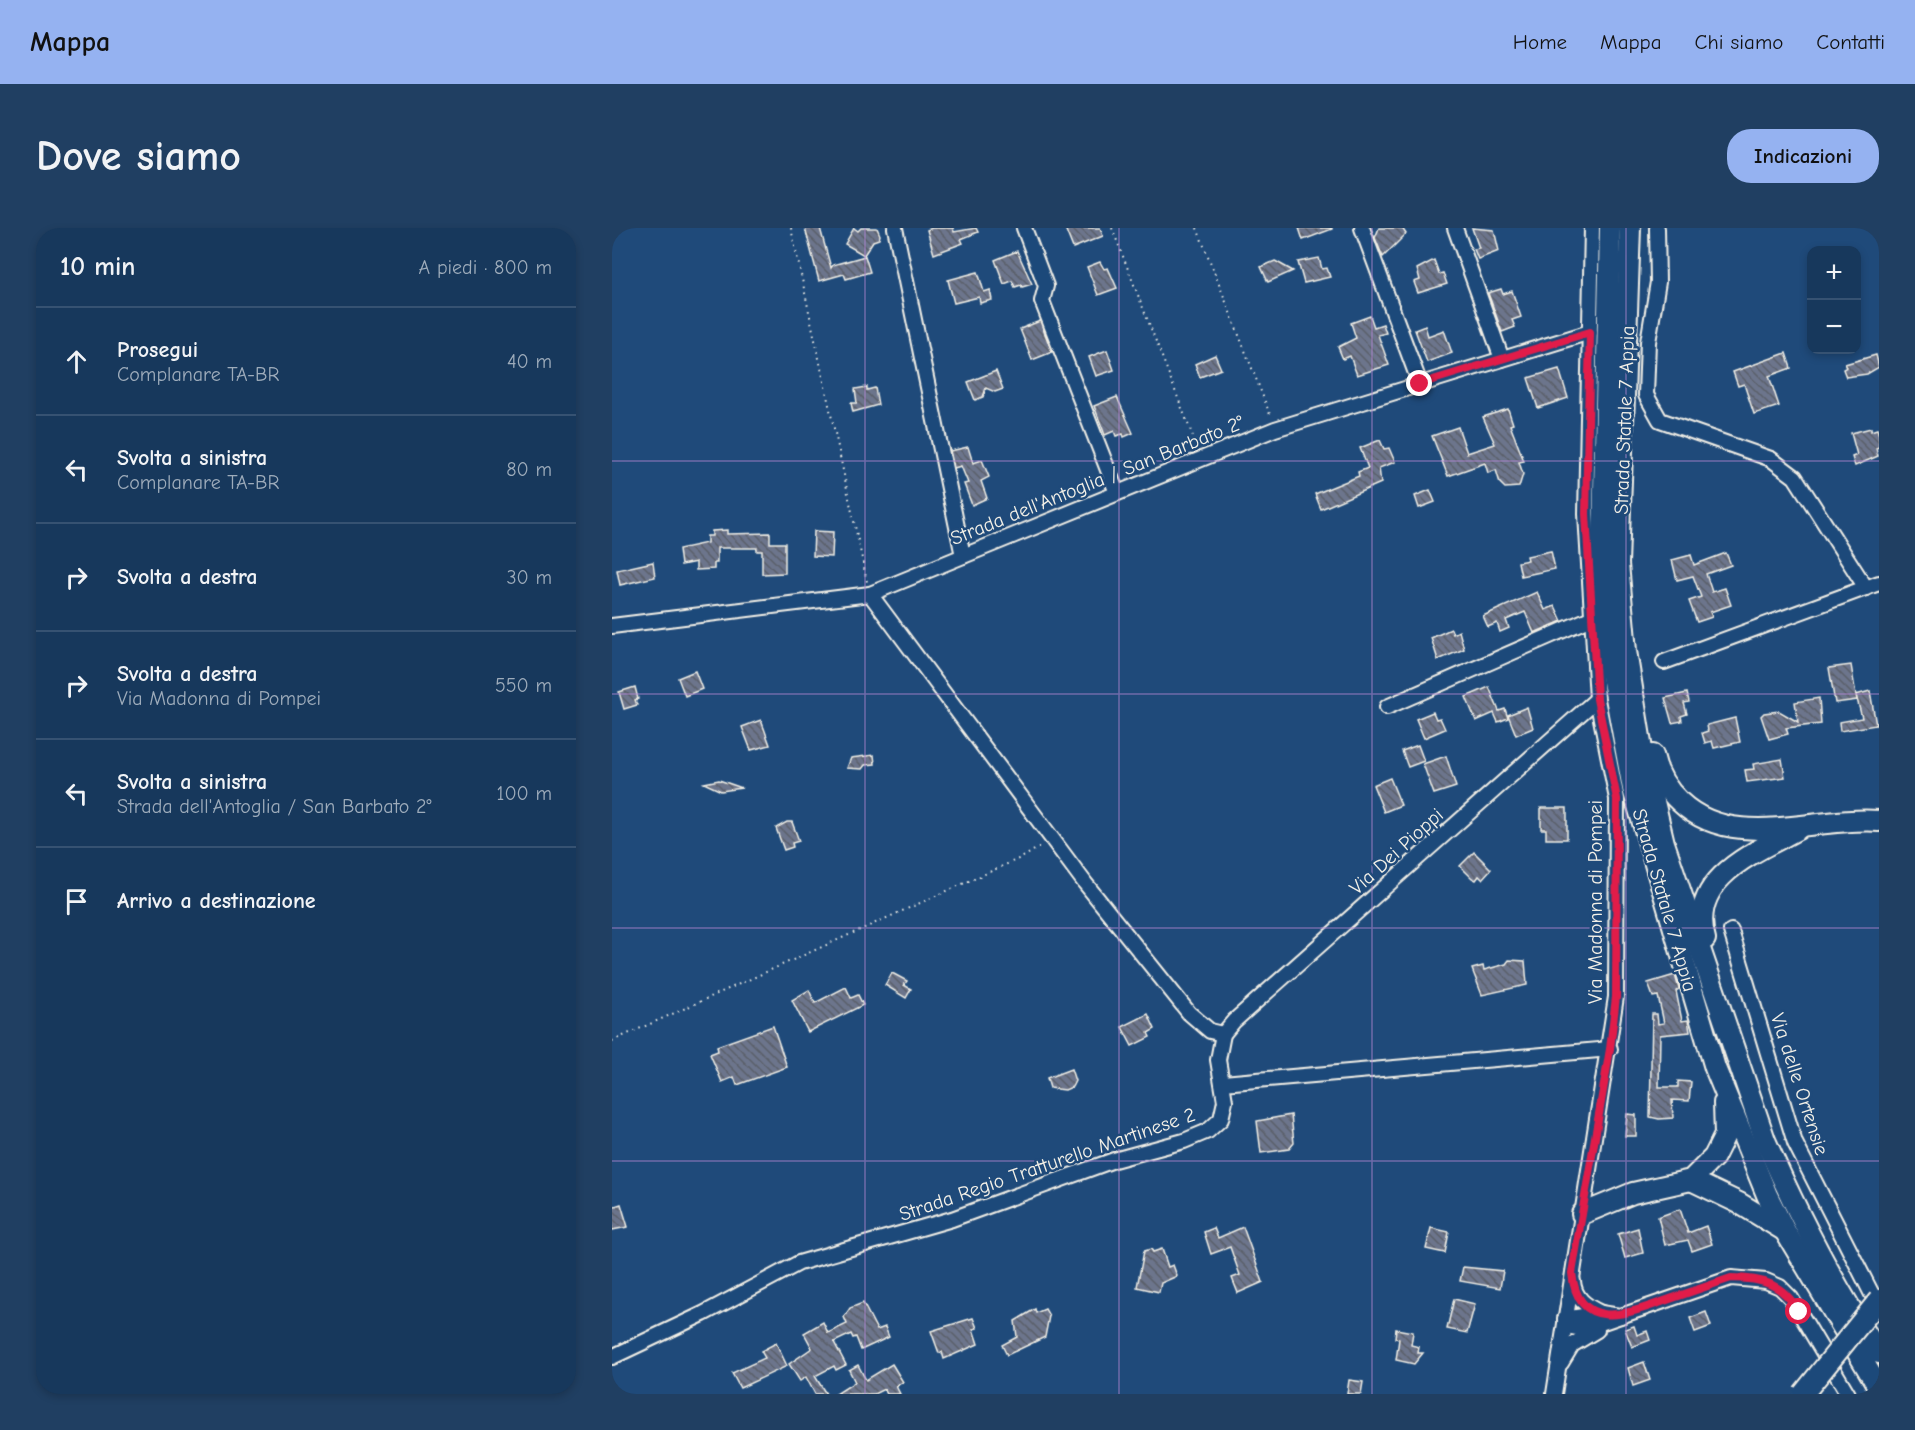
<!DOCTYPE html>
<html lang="it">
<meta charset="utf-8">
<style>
body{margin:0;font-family:"Comic Neue",sans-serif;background:#203f62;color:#f1f3f6}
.controls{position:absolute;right:18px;top:18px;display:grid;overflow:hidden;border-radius:12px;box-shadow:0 3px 9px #0003}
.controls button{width:54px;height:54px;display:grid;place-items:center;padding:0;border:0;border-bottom:2px solid #365272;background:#17385c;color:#f1f3f6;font:30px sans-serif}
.stop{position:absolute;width:18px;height:18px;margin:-14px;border:4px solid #e11d48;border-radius:50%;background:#fff}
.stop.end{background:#e11d48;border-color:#fff;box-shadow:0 2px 6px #0008}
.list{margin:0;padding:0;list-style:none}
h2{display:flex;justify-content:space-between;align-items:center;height:78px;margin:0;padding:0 24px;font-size:26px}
h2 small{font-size:20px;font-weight:400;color:#9eacbb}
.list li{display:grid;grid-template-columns:39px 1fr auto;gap:18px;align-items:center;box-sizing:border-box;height:108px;padding:0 24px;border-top:2px solid #365272}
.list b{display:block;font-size:22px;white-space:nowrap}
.list p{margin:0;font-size:20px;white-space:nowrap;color:#9eacbb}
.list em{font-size:20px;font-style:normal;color:#9eacbb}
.icon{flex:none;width:33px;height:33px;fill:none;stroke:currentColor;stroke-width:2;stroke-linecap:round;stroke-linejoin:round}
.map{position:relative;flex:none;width:1267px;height:1166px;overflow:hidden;border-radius:24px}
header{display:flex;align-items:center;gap:36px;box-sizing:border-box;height:84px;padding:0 30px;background:#95b2f1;color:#111}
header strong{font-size:28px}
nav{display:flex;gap:33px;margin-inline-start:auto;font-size:21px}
.intro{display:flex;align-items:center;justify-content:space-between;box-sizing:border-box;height:144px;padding:0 36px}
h1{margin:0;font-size:42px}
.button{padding:15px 27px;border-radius:24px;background:#95b2f1;color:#111;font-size:21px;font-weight:700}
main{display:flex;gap:36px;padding:0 36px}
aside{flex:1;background:#17385c;border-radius:24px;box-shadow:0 3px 9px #0003}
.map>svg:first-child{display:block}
.building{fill:url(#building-back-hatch);stroke:#f4f1e8;stroke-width:1.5}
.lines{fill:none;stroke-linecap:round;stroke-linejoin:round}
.minor-casing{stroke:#f4f1e8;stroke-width:18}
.highway-casing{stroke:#f4f1e8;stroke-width:24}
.path{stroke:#f4f1e8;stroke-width:2;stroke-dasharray:1.5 4.5;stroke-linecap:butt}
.minor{stroke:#1f4a7a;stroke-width:14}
.highway{stroke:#1f4a7a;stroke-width:20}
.highway-bridge-casing{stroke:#f4f1e8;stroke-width:24;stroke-linecap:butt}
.highway-bridge{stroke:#1f4a7a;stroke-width:20}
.route{stroke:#e11d48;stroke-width:8}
.grid{fill:none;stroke:#b185d1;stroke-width:1.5;stroke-opacity:0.55}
.labels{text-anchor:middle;stroke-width:5;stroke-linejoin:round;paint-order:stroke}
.street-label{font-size:20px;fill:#f4f1e8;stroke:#1f4a7a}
</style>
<header>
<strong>Mappa</strong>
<nav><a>Home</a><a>Mappa</a><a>Chi siamo</a><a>Contatti</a></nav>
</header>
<div class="intro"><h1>Dove siamo</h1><a class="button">Indicazioni</a></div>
<main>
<aside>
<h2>10 min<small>A piedi · 800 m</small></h2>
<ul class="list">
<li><svg class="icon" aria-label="ahead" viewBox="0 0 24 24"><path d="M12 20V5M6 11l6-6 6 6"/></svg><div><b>Prosegui</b><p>Complanare TA-BR</p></div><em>40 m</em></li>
<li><svg class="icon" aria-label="left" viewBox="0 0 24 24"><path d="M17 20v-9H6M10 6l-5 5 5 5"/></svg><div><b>Svolta a sinistra</b><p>Complanare TA-BR</p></div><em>80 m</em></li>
<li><svg class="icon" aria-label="right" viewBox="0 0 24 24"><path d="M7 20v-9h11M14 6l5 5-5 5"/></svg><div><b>Svolta a destra</b></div><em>30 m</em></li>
<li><svg class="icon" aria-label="right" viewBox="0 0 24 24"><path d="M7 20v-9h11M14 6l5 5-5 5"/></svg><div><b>Svolta a destra</b><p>Via Madonna di Pompei</p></div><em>550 m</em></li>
<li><svg class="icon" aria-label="left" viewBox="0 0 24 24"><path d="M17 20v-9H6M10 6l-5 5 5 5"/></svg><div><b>Svolta a sinistra</b><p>Strada dell'Antoglia / San Barbato 2°</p></div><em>100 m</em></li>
<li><svg class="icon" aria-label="arrive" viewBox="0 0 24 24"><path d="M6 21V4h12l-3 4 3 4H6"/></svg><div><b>Arrivo a destinazione</b></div></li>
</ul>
</aside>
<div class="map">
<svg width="1267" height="1166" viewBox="0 0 1267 1166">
<defs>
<pattern id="building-back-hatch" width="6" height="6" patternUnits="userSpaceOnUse" patternTransform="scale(1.5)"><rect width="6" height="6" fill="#6c758c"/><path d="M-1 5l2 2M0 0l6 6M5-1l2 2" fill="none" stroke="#5a5e69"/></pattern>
</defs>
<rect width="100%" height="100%" fill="#1f4a7a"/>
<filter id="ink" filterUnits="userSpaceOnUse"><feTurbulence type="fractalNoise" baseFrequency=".0167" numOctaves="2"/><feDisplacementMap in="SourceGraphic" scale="12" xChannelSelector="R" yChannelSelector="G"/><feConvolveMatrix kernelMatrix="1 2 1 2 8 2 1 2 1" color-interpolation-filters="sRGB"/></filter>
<g filter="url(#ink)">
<g class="building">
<polygon points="193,0 208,0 219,40 221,37 253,28 258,44 234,51 232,46 207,53"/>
<polygon points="242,0 246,3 249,0 265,0 268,7 267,11 261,13 252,27 233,16"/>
<polygon points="320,0 341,0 342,4 364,0 366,4 349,11 351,15 322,26 315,2"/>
<polygon points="453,0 488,0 491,8 461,20"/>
<polygon points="687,0 720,0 720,1 691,12"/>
<polygon points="767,0 790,0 794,6 771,29 763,10"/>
<polygon points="860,0 882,2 887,23 866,31 862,21 867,20"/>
<polygon points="405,23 420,56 410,59 409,57 403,59 400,53 392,56 383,32"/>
<polygon points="707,30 710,41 715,40 718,49 692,55 686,34"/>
<polygon points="822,32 827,46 831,45 835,56 806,65 802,54 808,52 805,41"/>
<polygon points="663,33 681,43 656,54 649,39"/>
<polygon points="488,34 492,41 496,40 505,60 486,67 475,39"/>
<polygon points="366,44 372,64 378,62 380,72 368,75 367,69 342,75 336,52"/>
<polygon points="889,61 891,66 900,63 909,89 900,92 903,99 890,104 876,65"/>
<polygon points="758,88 762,99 771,96 774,105 766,107 777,137 745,147 738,128 731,131 726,119 744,110 739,95"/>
<polygon points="428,93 440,124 420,132 408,101"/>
<polygon points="813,98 816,108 832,102 840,125 815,134 803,102"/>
<polygon points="495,122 502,142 484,148 477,129"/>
<polygon points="1174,125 1179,140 1157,148 1167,178 1142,186 1132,156 1126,158 1121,144"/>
<polygon points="603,127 609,141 588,149 583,136"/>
<polygon points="1264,127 1267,139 1255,146 1234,149 1231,141 1235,139 1233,136"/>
<polygon points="947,141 956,170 926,180 916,150"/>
<polygon points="384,143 391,161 383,164 374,160 371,169 363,172 356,154"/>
<polygon points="255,159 255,162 263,160 266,177 241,184 239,175 245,175 243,161"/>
<polygon points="505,169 521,205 512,209 511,206 504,208 502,203 493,207 482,178"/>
<polygon points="896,181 901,196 898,197 912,233 907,234 911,246 907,259 893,260 888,255 884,242 876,245 873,235 836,248 820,208 846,199 855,225 883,216 871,189"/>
<polygon points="1259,200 1259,203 1265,201 1267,207 1267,219 1264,220 1266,228 1243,238 1240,229 1245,227 1239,205"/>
<polygon points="768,212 772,221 777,220 783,234 767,240 769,255 709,281 703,266 747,248 746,244 756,240 748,220"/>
<polygon points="356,219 361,235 370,232 377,249 369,253 375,270 360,277 352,256 356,255 349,238 342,240 338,223"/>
<polygon points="818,262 823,274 807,280 803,268"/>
<polygon points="115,302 115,306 158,305 158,315 173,315 173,345 150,346 150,323 145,323 145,320 105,320 105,335 102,335 102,341 84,342 84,334 69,337 67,321 95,315 95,308 100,308 100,303"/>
<polygon points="202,303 221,304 220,329 201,328"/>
<polygon points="939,323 943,341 909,348 906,334 916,332 915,328"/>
<polygon points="1114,325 1119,337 1094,346 1100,364 1113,360 1119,377 1098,384 1100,389 1085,394 1077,373 1089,369 1081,348 1065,352 1060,332 1079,327 1082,337"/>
<polygon points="41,334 43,349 8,357 5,342"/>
<polygon points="925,364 933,382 943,378 950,393 922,405 913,384 894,392 897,400 888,404 885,395 876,399 871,388"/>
<polygon points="839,401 841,406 847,403 852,421 826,432 819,410"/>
<polygon points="1239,437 1244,467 1258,463 1264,497 1228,503 1227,494 1250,490 1244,467 1245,472 1223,475 1217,440"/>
<polygon points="83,443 90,461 73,468 66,450"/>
<polygon points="23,459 26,471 23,472 25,477 12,481 7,464"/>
<polygon points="877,459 887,483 893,481 896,490 886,494 882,485 864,493 854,469"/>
<polygon points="1075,465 1077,474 1072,475 1075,486 1069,488 1070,493 1060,495 1053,470"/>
<polygon points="1207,470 1209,496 1174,500 1176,506 1157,511 1149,488 1152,485 1167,483 1186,494 1183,474"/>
<polygon points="915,479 921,500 904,507 896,487"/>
<polygon points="821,484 824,491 828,490 833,501 812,510 804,491"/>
<polygon points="1123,490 1128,514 1102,520 1100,513 1093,515 1090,505 1096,503 1095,497"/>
<polygon points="149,492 158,517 139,522 130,499"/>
<polygon points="806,517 812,533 796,539 790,523"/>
<polygon points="262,527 263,536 253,537 250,541 235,540 239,530"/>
<polygon points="834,528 844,559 822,566 811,536"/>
<polygon points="1170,531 1173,549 1135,554 1133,542 1142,541 1141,536"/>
<polygon points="778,550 789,577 772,584 761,557"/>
<polygon points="107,552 130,560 109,563 92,555"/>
<polygon points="929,580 955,580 955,611 934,611 934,601 929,601"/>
<polygon points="175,594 180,594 187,613 180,615 181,619 172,622 164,600"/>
<polygon points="862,624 879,641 870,651 867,648 864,652 860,650 848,638"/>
<polygon points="897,732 913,733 915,757 870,767 860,741 871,738 872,742 894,736"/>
<polygon points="280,745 295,753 292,757 299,761 294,770 273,757"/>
<polygon points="1063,747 1067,761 1064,763 1070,793 1076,792 1078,804 1048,807 1047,859 1066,859 1066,853 1079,854 1077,873 1060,872 1061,890 1047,891 1038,889 1040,786 1045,786 1046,796 1052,795 1046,768 1041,769 1036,755"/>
<polygon points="234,759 239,770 246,767 251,777 196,804 180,772 197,762 203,775"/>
<polygon points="536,786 543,801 536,805 538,809 520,818 510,799"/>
<polygon points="161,798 175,839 125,857 122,849 110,854 98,826 106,823 105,818"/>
<polygon points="459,841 463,853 460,859 453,862 438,860 435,850"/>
<polygon points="1015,886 1024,887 1024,908 1013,908"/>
<polygon points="679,887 682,915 677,921 649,925 645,893"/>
<polygon points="9,976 16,999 0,1002 0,979"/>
<polygon points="1068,981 1076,1005 1094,998 1100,1016 1080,1023 1076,1012 1053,1017 1046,989"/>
<polygon points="631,999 651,1054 626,1065 620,1050 628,1047 618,1019 599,1026 592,1004 602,1000 606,1010"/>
<polygon points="819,1000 837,1004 833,1025 814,1021"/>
<polygon points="1026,1000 1031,1025 1013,1030 1006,1006"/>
<polygon points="539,1021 541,1024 550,1021 556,1039 561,1037 565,1048 549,1055 547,1064 525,1059 532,1023"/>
<polygon points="851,1039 891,1043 888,1060 848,1053"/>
<polygon points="842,1071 863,1076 855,1105 835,1101"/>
<polygon points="251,1075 265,1102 273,1099 277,1109 249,1122 244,1109 241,1110 239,1106 222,1114 234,1137 224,1142 222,1138 203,1148 214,1166 203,1166 194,1149 188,1153 177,1136 200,1120 192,1105 211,1094 216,1105 235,1096 232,1089 238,1080"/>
<polygon points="423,1081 424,1085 433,1081 437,1088 433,1109 395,1127 390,1117 405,1109 403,1093"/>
<polygon points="1094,1084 1099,1098 1083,1104 1078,1090"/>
<polygon points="361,1090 365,1100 361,1101 366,1116 332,1131 330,1124 327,1125 319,1103"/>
<polygon points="1022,1098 1025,1107 1035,1103 1038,1112 1020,1119 1013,1101"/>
<polygon points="784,1101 801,1104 799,1117 807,1119 806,1125 811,1125 802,1136 784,1132 787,1111 783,1110"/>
<polygon points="164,1115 175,1138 128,1160 120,1145 153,1130 149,1123"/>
<polygon points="1032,1134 1038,1152 1021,1158 1016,1140"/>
<polygon points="280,1136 291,1154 284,1158 288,1166 275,1166 272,1161 262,1166 224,1166 243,1154 237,1142 246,1137 254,1152"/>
<polygon points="737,1152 751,1154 749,1166 735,1166"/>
</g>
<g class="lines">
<g class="minor-casing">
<g id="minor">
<polyline points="283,0 351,328"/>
<polyline points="412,0 434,58 430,73 505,265"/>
<polyline points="750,0 808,156"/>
<polyline points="843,0 890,131"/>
<polyline points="1045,0 1046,54 1036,114 1034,167 1048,192 1159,231 1183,249 1254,360"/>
<polyline points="0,398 258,366 663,201 978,104"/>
<polyline points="1052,434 1267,355"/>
<polyline points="775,479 979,390"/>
<polyline points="1119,703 1183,915 1267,1080"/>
<polyline points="611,806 622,793 985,471"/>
<polyline points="611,855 998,821"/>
<path d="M961,1053C962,1070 974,1078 989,1085"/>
<polyline points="953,1091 960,1099 971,1101 1119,1050 1154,1053 1168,1059 1179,1070 1236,1166"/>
<polyline points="953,1091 989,1085 1008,1088"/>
<polyline points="0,1129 91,1086 187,1035 340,991 502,932 572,913 596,903 609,891 613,873 606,832 611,806 598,803 577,785 473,655 258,366"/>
<polyline points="949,1135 960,1117 985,1102"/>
<polyline points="942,1166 1004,769 1005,571 985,471 974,286 980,0"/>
</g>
</g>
<g class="highway-casing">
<g id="highway">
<polyline points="998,0 990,350 995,421 1021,561 1103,840 1155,967 1173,1003 1267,1160"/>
<path d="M1018,0L1006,336L1014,423L1031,528L1052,615L1153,912C1185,985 1222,1059 1267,1125"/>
<path d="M1041,527C1045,546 1054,561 1068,574C1121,624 1202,588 1267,593"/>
<path d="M1093,711C1075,650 1144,624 1186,601"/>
<polyline points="1079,952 1127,975 1173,1003"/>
<polyline points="970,986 1021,965 1079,952 1102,929 1113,907 1112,875"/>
</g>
</g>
<g class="path">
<polyline points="179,0 255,354"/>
<polyline points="500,0 585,219"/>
<polyline points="585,0 659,189"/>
<polyline points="0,813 413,628 430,617"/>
</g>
<use href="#minor" class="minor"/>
<use href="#highway" class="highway"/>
<g class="highway-bridge-casing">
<polyline id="highway-bridge" points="1191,1166 1267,1072"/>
</g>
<use href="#highway-bridge" class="highway-bridge"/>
</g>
</g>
<g class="lines" filter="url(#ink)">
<path class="route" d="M808,156L978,104L974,286L985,471L1005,571L1004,769L998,821L960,1045C966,1107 1019,1085 1058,1071C1078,1064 1099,1057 1119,1050C1151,1050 1171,1056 1187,1084"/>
</g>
<path class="grid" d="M253,0V1166M507,0V1166M760,0V1166M1014,0V1166M0,233H1267M0,466H1267M0,700H1267M0,933H1267"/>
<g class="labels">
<g class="street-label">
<text transform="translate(1012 192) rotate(-88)" y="7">Strada Statale 7 Appia</text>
<text transform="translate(485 252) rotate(-22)" y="7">Strada dell'Antoglia / San Barbato 2°</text>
<text transform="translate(784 623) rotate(-42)" y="7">Via Dei Pioppi</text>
<text transform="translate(1053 672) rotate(74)" y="7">Strada Statale 7 Appia</text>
<text transform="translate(983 674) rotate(-90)" y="7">Via Madonna di Pompei</text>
<text transform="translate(1188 856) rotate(72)" y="7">Via delle Ortensie</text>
<text transform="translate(435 936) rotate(-19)" y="7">Strada Regio Tratturello Martinese 2</text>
</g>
</g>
</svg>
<div class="controls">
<button>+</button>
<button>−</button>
</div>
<div class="stop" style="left:1187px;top:1084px"></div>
<div class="stop end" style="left:808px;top:156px"></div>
</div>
</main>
